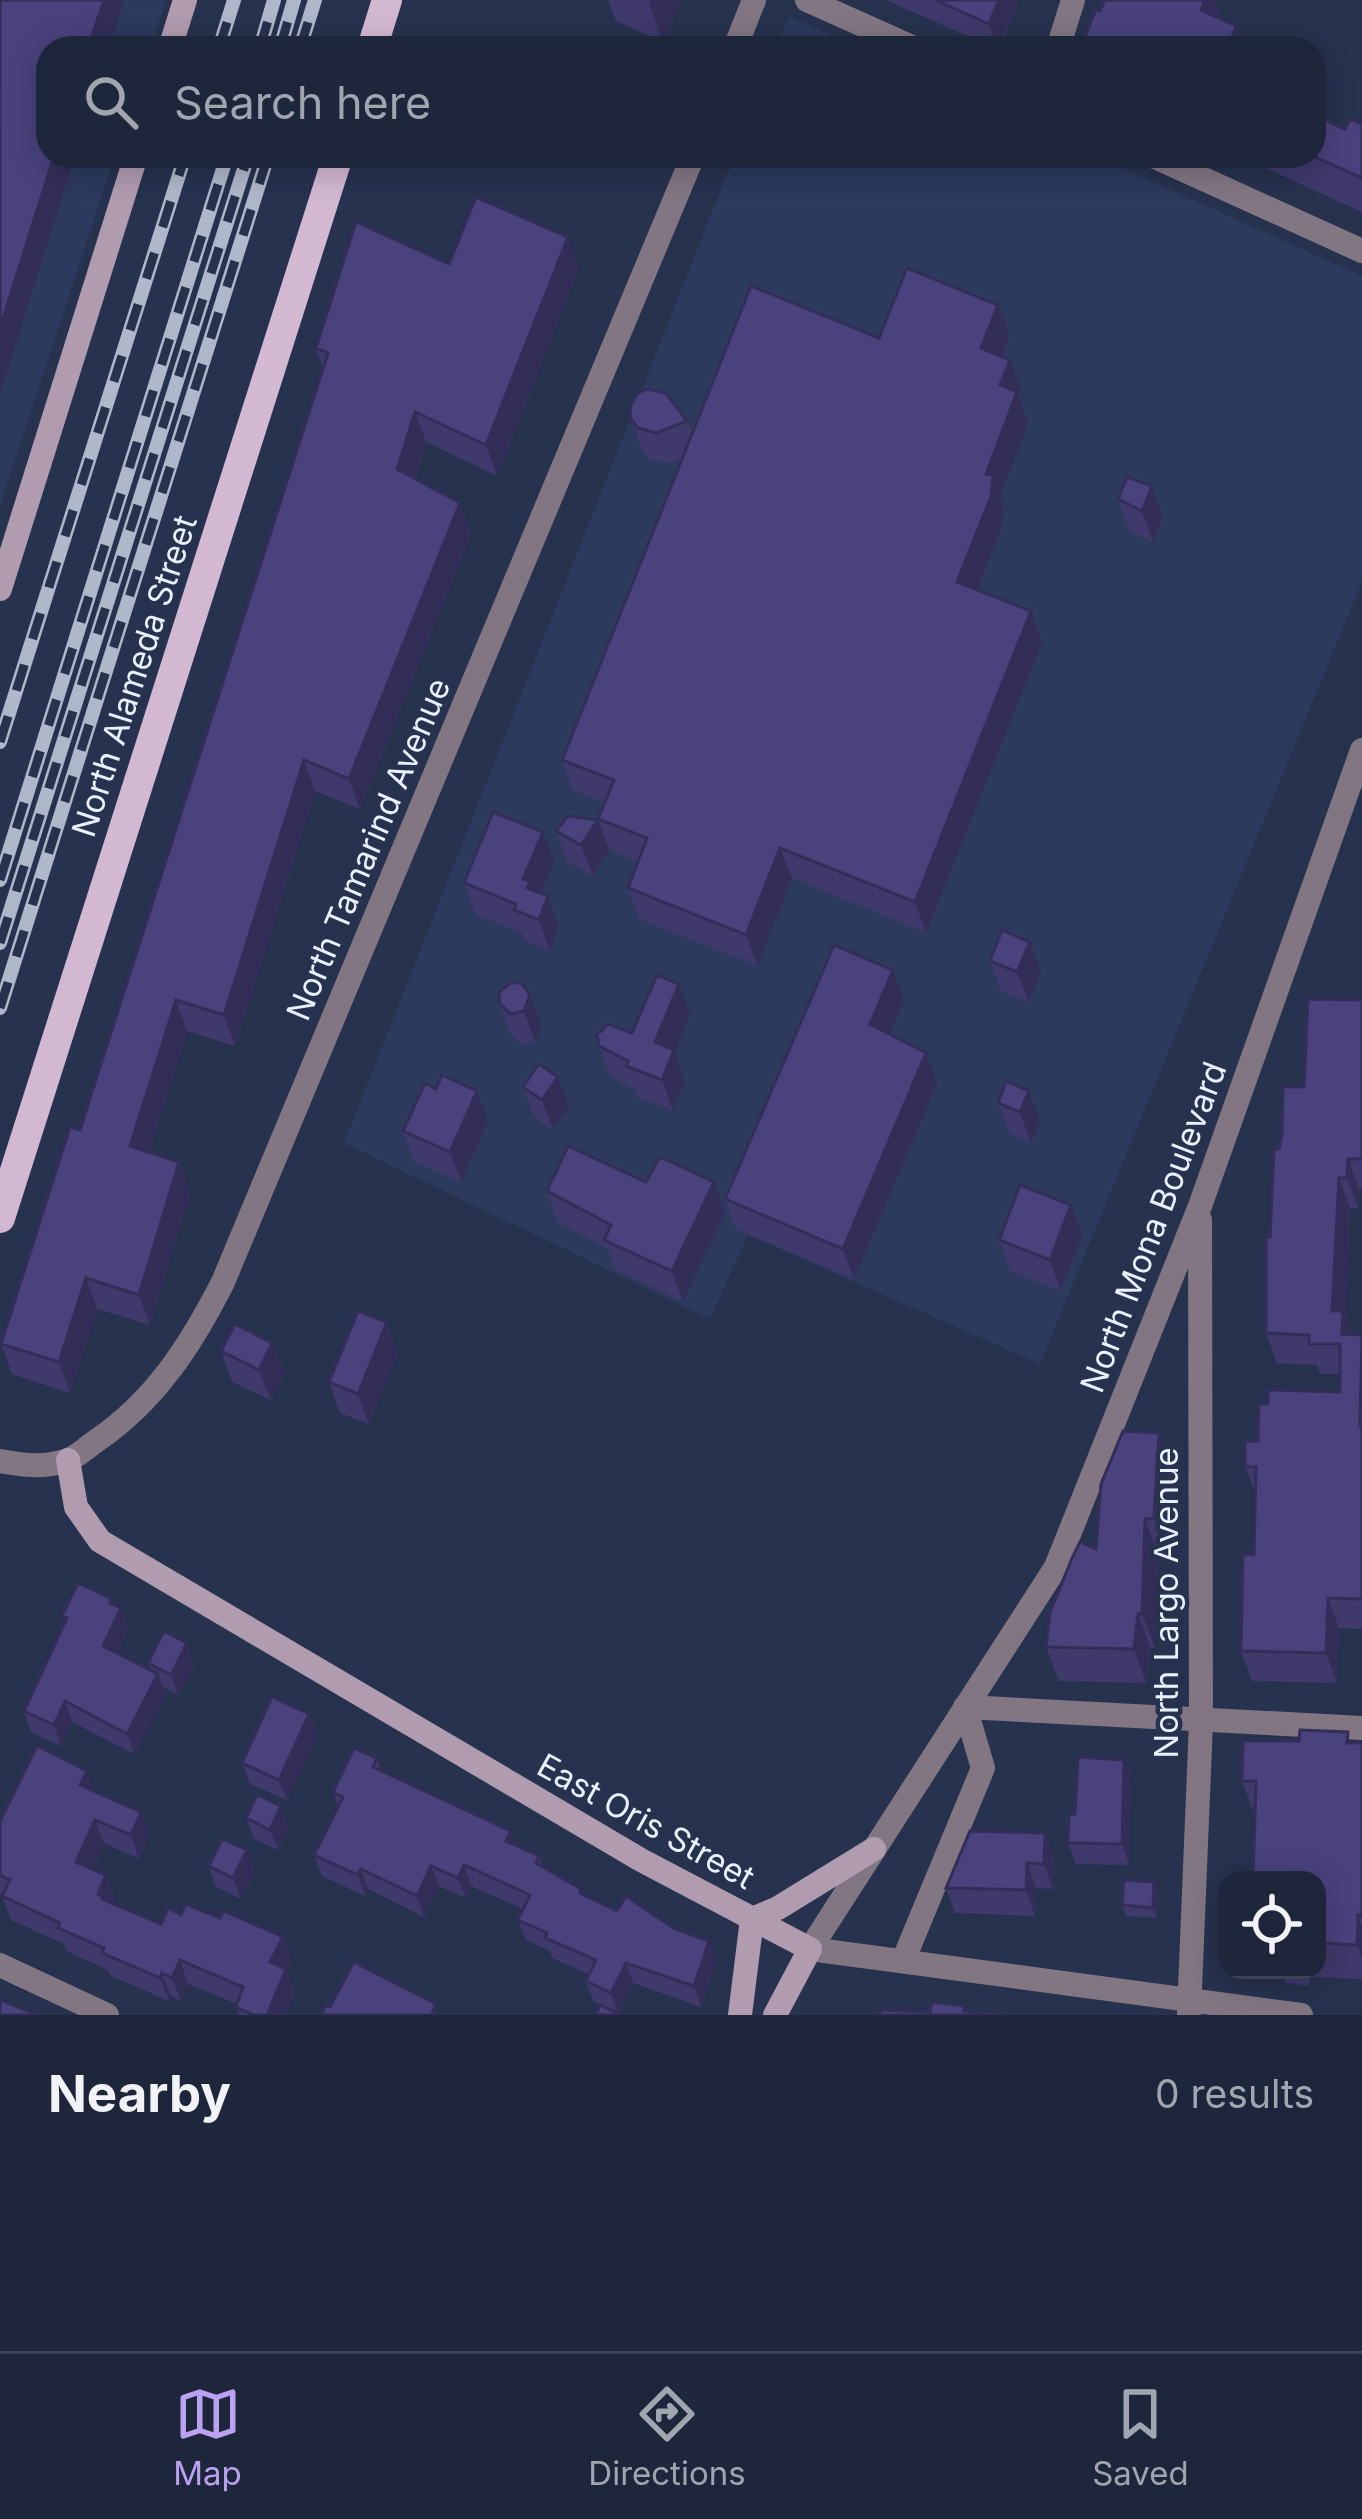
<!DOCTYPE html>
<style>
body{margin:0;font-family:Inter,sans-serif;background:#252e42;color:#f1f3f6}
.controls{position:absolute;right:36px;bottom:36px;display:grid;overflow:hidden;border-radius:24px;box-shadow:0 6px 30px #0003}
.controls button{width:108px;height:108px;display:grid;place-items:center;padding:0;border:0;border-bottom:3px solid #3b4355;background:#1d263b;color:#f1f3f6;font:60px sans-serif}
.list{margin:0;padding:0;list-style:none}
h2{display:flex;justify-content:space-between;align-items:center;height:156px;margin:0;padding:0 48px;font-size:51px}
h2 small{font-size:39px;font-weight:400;color:#a0a5af}
.icon{flex:none;width:66px;height:66px;fill:none;stroke:currentColor;stroke-width:2;stroke-linecap:round;stroke-linejoin:round}
.map{position:relative;flex:none;width:1362px;height:2015px;overflow:hidden}
.search{position:absolute;background:#1d263b;box-shadow:0 6px 30px #0003;left:36px;right:36px;top:36px;height:132px;display:flex;align-items:center;gap:30px;box-sizing:border-box;padding:0 42px;border-radius:36px;color:#a0a5af;font-size:45px}
.sheet{height:336px;background:#1d263b}
nav{display:flex;justify-content:space-around;align-items:center;box-sizing:border-box;height:168px;border-top:3px solid #3b4355;background:#1d263b;font-size:33px;color:#a0a5af}
nav a{display:grid;justify-items:center;gap:6px}
nav .on{color:#bca0f2}
.map>svg:first-child{display:block}
.built{fill:#2c3a5d}
.lines{fill:none;stroke-linecap:round;stroke-linejoin:round}
.street{stroke:#837683;stroke-width:24}
.secondary{stroke:#b09baf;stroke-width:24}
.primary{stroke:#d3b8d2;stroke-width:30}
.rail-casing{stroke:#afb7ca;stroke-width:14}
.rail{stroke:#27324f;stroke-width:9;stroke-dasharray:27;stroke-linecap:butt}
.wall{fill:#3f396c}
.shaded-wall{fill:#332e58}
.building{fill:#49427d;stroke:#332e58;stroke-width:3}
.labels{text-anchor:middle;stroke-width:9;stroke-linejoin:round;paint-order:stroke}
.street-label{font-size:33px;fill:#e9f0ff;stroke:#27324f}
</style>
<div class="map">
<svg width="1362" height="2015" viewBox="0 0 1362 2015">
<rect width="100%" height="100%" fill="#27324f"/>
<g class="built">
<polygon points="0,0 166,0 150,48 48,48 48,156 115,156 0,506"/>
<polygon points="789,16 858,48 776,48"/>
<polygon points="734,156 1096,156 1362,276 1362,582 1040,1364 748,1235 710,1319 344,1143"/>
</g>
<g class="lines">
<g class="street">
<polyline points="807,0 914,48"/>
<polyline points="735,48 754,0"/>
<polyline points="1058,48 1073,0"/>
<polyline points="1153,156 1362,251"/>
<path d="M0,1461C22,1465 42,1468 65,1461C76,1458 86,1448 96,1441C155,1401 191,1345 223,1282L693,156"/>
<polyline points="903,1961 983,1768 965,1707 1362,1728"/>
<polyline points="0,1965 107,2015"/>
<polyline points="1189,2013 1201,1722 1200,1220"/>
<polyline points="1301,2015 810,1949 1056,1567 1200,1206 1362,750"/>
</g>
<g class="secondary">
<polyline points="170,48 185,0"/>
<polyline points="0,589 136,156"/>
<polyline points="68,1460 76,1507 100,1541 641,1860 810,1949 775,2015"/>
<polyline points="740,2015 752,1919 778,1908 874,1849"/>
</g>
<g class="primary">
<polyline points="372,48 387,0"/>
<polyline points="0,1218 338,156"/>
</g>
<g class="rail-casing">
<g id="rail">
<polyline points="219,48 234,0"/>
<polyline points="260,48 274,0"/>
<polyline points="280,48 294,0"/>
<polyline points="300,48 315,0"/>
<polyline points="0,742 185,156"/>
<polyline points="0,880 227,156"/>
<polyline points="0,943 248,156"/>
<polyline points="0,1008 268,156"/>
</g>
</g>
<use href="#rail" class="rail"/>
</g>
<g class="wall">
<polygon points="608,0 681,0 663,42 616,21"/>
<polygon points="886,0 1016,0 1018,5 999,48 994,48"/>
<polygon points="1362,124 1362,212 1239,156 1314,156 1345,129"/>
<polygon points="449,264 579,268 497,476 426,442 415,479 460,503 471,534 360,809 315,791 235,1046 187,1031 149,1152 179,1162 190,1193 150,1325 97,1309 70,1393 12,1374 1,1344 80,1130 323,368 316,348"/>
<polygon points="1010,335 1001,356 1010,360 1021,391 1019,397 1028,423 1000,497 1004,507 1002,527 977,590 1031,611 1042,642 926,933 792,878 757,966 639,919 628,888 638,861 609,850 598,819 605,803 573,790 562,760 683,457 668,463 649,459 642,450 631,419 687,421 692,434 879,338"/>
<polygon points="1118,499 1163,517 1153,542 1129,530"/>
<polygon points="556,831 609,850 593,876 567,862"/>
<polygon points="554,862 541,893 559,927 550,951 525,941 522,933 475,914 464,883"/>
<polygon points="1030,942 1041,972 1029,1003 1001,991 990,961"/>
<polygon points="511,983 541,1024 535,1042 522,1044 510,1033 499,1002"/>
<polygon points="1362,1000 1362,1189 1359,1189 1358,1208 1350,1208 1345,1317 1351,1334 1362,1335 1362,1629 1339,1628 1337,1683 1252,1681 1241,1651 1254,1555 1256,1495 1245,1467 1258,1441 1268,1404 1340,1392 1340,1374 1320,1374 1317,1365 1277,1363 1266,1333 1270,1237 1279,1149 1304,1087"/>
<polygon points="904,1001 890,1034 937,1084 854,1279 736,1229 725,1199"/>
<polygon points="690,1015 675,1052 685,1081 673,1111 637,1097 634,1089 610,1076 599,1046 632,1033"/>
<polygon points="558,1077 569,1107 553,1130 534,1117 523,1087"/>
<polygon points="436,1089 488,1121 461,1182 415,1162 403,1131"/>
<polygon points="998,1103 1040,1121 1031,1143 1009,1133"/>
<polygon points="646,1182 725,1212 683,1302 616,1270 607,1248 558,1222 547,1191"/>
<polygon points="1071,1205 1082,1235 1061,1291 1010,1271 999,1240"/>
<polygon points="272,1343 284,1373 271,1400 232,1382 221,1351"/>
<polygon points="398,1353 369,1424 340,1413 329,1382"/>
<polygon points="1159,1433 1172,1467 1166,1553 1158,1554 1155,1648 1151,1648 1146,1683 1059,1681 1046,1647 1096,1549"/>
<polygon points="114,1605 121,1608 128,1629 117,1653 151,1670 148,1663 194,1664 178,1695 163,1687 166,1695 134,1754 72,1722 61,1746 31,1732 24,1711 65,1623 62,1616"/>
<polygon points="309,1714 317,1735 287,1800 250,1784 242,1763"/>
<polygon points="1351,1743 1362,1743 1362,1979 1310,1977 1309,1986 1286,1983 1284,1978 1253,1975 1252,1970 1317,1970 1317,1880 1255,1816 1242,1781"/>
<polygon points="377,1758 381,1771 517,1846 539,1856 543,1867 581,1889 583,1895 617,1911 709,1941 716,1961 701,2007 633,1983 618,2013 593,2001 586,1981 589,1974 552,1958 550,1951 526,1940 518,1920 523,1909 471,1886 466,1898 439,1886 424,1917 368,1889 365,1896 322,1876 314,1855 338,1806 333,1792"/>
<polygon points="1124,1760 1131,1780 1129,1865 1076,1864 1068,1843"/>
<polygon points="95,1791 141,1812 149,1835 139,1859 104,1843 92,1869 106,1875 115,1898 112,1904 161,1924 181,1915 220,1918 283,1937 291,1960 286,1970 295,1992 285,2015 239,2015 237,2004 188,1984 181,2001 171,1996 169,2001 111,1976 108,1970 66,1951 64,1944 11,1920 2,1896 0,1894 0,1821"/>
<polygon points="246,1818 288,1827 278,1850 254,1839"/>
<polygon points="1045,1833 1054,1858 1053,1889 1036,1888 1035,1916 955,1913 946,1888"/>
<polygon points="247,1850 254,1871 241,1899 216,1887 209,1866"/>
<polygon points="1154,1882 1158,1893 1157,1918 1126,1916 1122,1905"/>
</g>
<g class="shaded-wall">
<polygon points="104,0 124,0 109,48 88,48"/>
<polygon points="650,0 681,0 663,42 649,2"/>
<polygon points="999,0 1016,0 1018,5 997,48 989,24"/>
<polygon points="1197,0 1215,0 1225,27 1216,48"/>
<polygon points="1236,26 1244,48 1228,48"/>
<polygon points="54,156 75,156 0,394 0,328"/>
<polygon points="568,237 579,268 497,476 486,445"/>
<polygon points="998,305 1010,335 992,379 981,348"/>
<polygon points="1010,360 1021,391 1019,397 1028,423 1000,497 1004,507 1002,527 968,612 957,582 986,474 1000,385"/>
<polygon points="415,412 426,442 408,500 397,469"/>
<polygon points="1152,486 1163,517 1153,542 1142,511"/>
<polygon points="460,503 471,534 360,809 349,779"/>
<polygon points="1031,611 1042,642 926,933 915,902"/>
<polygon points="304,760 315,791 235,1046 224,1015"/>
<polygon points="598,820 609,850 593,876 581,845"/>
<polygon points="543,832 554,862 537,902 541,912 523,879"/>
<polygon points="780,848 792,878 757,966 746,935"/>
<polygon points="548,896 559,927 550,951 539,920"/>
<polygon points="1030,942 1041,972 1029,1003 1017,972"/>
<polygon points="893,970 904,1001 881,1055 870,1024"/>
<polygon points="679,984 690,1015 675,1052 685,1081 673,1111 662,1080 655,1042"/>
<polygon points="530,994 541,1024 535,1042 524,1011"/>
<polygon points="176,1000 187,1031 141,1177 130,1146"/>
<polygon points="926,1053 937,1084 854,1279 843,1249"/>
<polygon points="558,1077 569,1107 553,1130 542,1100"/>
<polygon points="477,1091 488,1121 461,1182 450,1152"/>
<polygon points="1029,1091 1040,1121 1031,1143 1020,1112"/>
<polygon points="1348,1159 1359,1189 1358,1208 1347,1178"/>
<polygon points="179,1162 190,1193 150,1325 139,1295"/>
<polygon points="1339,1178 1350,1208 1345,1317 1354,1341 1353,1364 1332,1311"/>
<polygon points="714,1182 725,1212 683,1302 672,1271"/>
<polygon points="1071,1205 1082,1235 1061,1291 1050,1260"/>
<polygon points="86,1278 97,1309 70,1393 59,1362"/>
<polygon points="387,1322 398,1353 369,1424 358,1394"/>
<polygon points="272,1343 284,1373 271,1400 259,1370"/>
<polygon points="1159,1433 1172,1467 1166,1553 1154,1519"/>
<polygon points="1145,1519 1158,1554 1155,1648 1142,1614"/>
<polygon points="1328,1598 1339,1628 1337,1683 1326,1653"/>
<polygon points="112,1599 118,1614 121,1608 128,1629 111,1666 103,1646"/>
<polygon points="1138,1614 1151,1648 1146,1683 1134,1649"/>
<polygon points="187,1643 194,1664 178,1695 171,1675"/>
<polygon points="158,1674 166,1695 134,1754 127,1734"/>
<polygon points="65,1701 72,1722 61,1746 54,1725"/>
<polygon points="309,1714 317,1735 287,1800 279,1780"/>
<polygon points="1124,1760 1131,1780 1129,1865 1122,1844"/>
<polygon points="87,1771 96,1795 80,1785"/>
<polygon points="281,1806 288,1827 278,1850 270,1830"/>
<polygon points="141,1812 149,1835 139,1859 131,1835"/>
<polygon points="95,1820 104,1843 84,1886 76,1862"/>
<polygon points="511,1831 519,1851 506,1841"/>
<polygon points="1045,1833 1054,1858 1053,1889 1044,1864"/>
<polygon points="247,1850 254,1871 241,1899 233,1878"/>
<polygon points="1027,1863 1036,1888 1035,1916 1026,1890"/>
<polygon points="464,1865 471,1886 466,1898 458,1878"/>
<polygon points="431,1866 439,1886 424,1917 417,1896"/>
<polygon points="361,1869 368,1889 365,1896 358,1875"/>
<polygon points="106,1875 115,1898 109,1912 98,1894"/>
<polygon points="1154,1882 1158,1893 1157,1918 1153,1908"/>
<polygon points="1358,1915 1362,1927 1362,1959 1357,1945"/>
<polygon points="283,1937 291,1960 286,1970 295,1992 285,2015 267,2015 270,1962"/>
<polygon points="709,1941 716,1961 701,2007 694,1986"/>
<polygon points="180,1960 188,1984 181,2001 172,1978"/>
<polygon points="626,1963 633,1983 618,2013 611,1993"/>
<polygon points="162,1973 171,1996 169,2001 160,1978"/>
</g>
<g class="building">
<polygon points="0,0 104,0 88,48 48,48 48,156 54,156 0,328"/>
<polygon points="935,0 999,0 989,24"/>
<polygon points="1105,0 1205,0 1201,10 1236,26 1228,48 1080,48 1096,10 1100,11"/>
<polygon points="1314,115 1345,129 1350,119 1362,124 1362,178 1313,156"/>
<polygon points="476,197 568,237 486,445 415,412 397,469 460,503 349,779 304,760 224,1015 176,1000 130,1146 179,1162 139,1295 86,1278 59,1362 1,1344 70,1127 80,1130 328,353 316,348 356,222 449,264"/>
<polygon points="907,268 998,305 981,348 1010,360 1000,385 1017,392 986,474 993,476 991,496 957,582 1031,611 915,902 780,848 746,935 628,888 647,838 598,819 614,780 562,760 751,286 879,338"/>
<polygon points="647,389 666,393 687,421 656,433 638,428 631,419 630,408 637,394"/>
<polygon points="1127,477 1152,486 1142,511 1118,499"/>
<polygon points="493,812 543,832 523,879 530,881 527,888 548,896 539,920 514,910 516,904 464,883"/>
<polygon points="568,816 598,820 581,845 556,831"/>
<polygon points="1002,930 1030,942 1017,972 990,961"/>
<polygon points="834,945 893,970 870,1024 926,1053 843,1249 725,1199"/>
<polygon points="657,975 679,984 655,1042 674,1050 662,1080 626,1066 628,1061 599,1046 597,1035 608,1024 632,1033"/>
<polygon points="511,983 521,983 530,994 524,1011 510,1014 499,1002 500,991"/>
<polygon points="1308,999 1362,1000 1362,1159 1348,1159 1347,1178 1339,1178 1332,1311 1343,1311 1342,1334 1362,1335 1360,1426 1362,1426 1362,1599 1328,1598 1326,1653 1241,1651 1243,1554 1254,1555 1256,1467 1245,1467 1245,1441 1258,1441 1259,1404 1268,1404 1268,1390 1340,1392 1340,1344 1309,1344 1309,1335 1266,1333 1266,1237 1270,1237 1274,1149 1279,1149 1282,1134 1283,1087 1304,1087"/>
<polygon points="539,1064 558,1077 542,1100 523,1087"/>
<polygon points="442,1075 477,1091 450,1152 403,1131 425,1083 436,1089"/>
<polygon points="1006,1081 1029,1091 1020,1112 998,1103"/>
<polygon points="568,1146 646,1182 660,1157 714,1182 672,1271 604,1240 611,1225 547,1191"/>
<polygon points="1020,1185 1071,1205 1050,1260 999,1240"/>
<polygon points="358,1311 387,1322 358,1394 329,1382"/>
<polygon points="235,1324 272,1343 259,1370 221,1351"/>
<polygon points="1123,1431 1159,1433 1154,1519 1145,1519 1142,1614 1138,1614 1134,1649 1046,1647 1050,1612 1073,1556 1080,1542 1096,1549 1101,1484"/>
<polygon points="78,1583 112,1599 110,1603 121,1608 103,1646 158,1674 127,1734 65,1701 54,1725 24,1711 67,1618 62,1616"/>
<polygon points="164,1631 187,1643 171,1675 148,1663"/>
<polygon points="272,1697 309,1714 279,1780 242,1763"/>
<polygon points="1300,1730 1348,1732 1347,1743 1362,1743 1362,1916 1358,1915 1357,1945 1317,1943 1317,1880 1253,1880 1256,1781 1242,1781 1243,1741 1299,1741"/>
<polygon points="37,1746 87,1771 80,1785 141,1812 131,1835 95,1820 76,1862 106,1875 98,1894 103,1896 102,1899 161,1924 168,1908 181,1915 186,1904 220,1918 224,1911 283,1937 270,1962 286,1969 267,2015 254,2015 236,2007 243,1987 180,1960 172,1978 162,1973 160,1978 102,1953 104,1948 58,1928 60,1923 2,1896 10,1880 0,1875 0,1821"/>
<polygon points="354,1748 377,1758 373,1767 511,1831 506,1841 539,1856 536,1863 581,1889 580,1893 617,1911 626,1896 675,1929 709,1941 694,1986 626,1963 611,1993 586,1981 596,1960 545,1938 547,1933 518,1920 530,1895 464,1865 458,1878 431,1866 417,1896 361,1869 358,1875 314,1855 343,1797 333,1792"/>
<polygon points="1078,1757 1124,1760 1122,1844 1068,1843 1069,1814 1075,1814"/>
<polygon points="257,1795 281,1806 270,1830 246,1818"/>
<polygon points="970,1831 1045,1833 1044,1864 1027,1863 1026,1890 946,1888"/>
<polygon points="222,1839 247,1850 233,1878 209,1866"/>
<polygon points="1124,1880 1154,1882 1153,1908 1122,1905"/>
<polygon points="354,1962 436,2004 432,2014 433,2015 321,2015 326,2005 330,2007"/>
<polygon points="0,2000 37,2015 0,2015"/>
<polygon points="932,2002 964,2006 964,2011 1002,2015 880,2015 880,2010 930,2012"/>
<polygon points="600,2005 621,2015 596,2015"/>
</g>
<g class="labels">
<g class="street-label">
<text transform="translate(134 676) rotate(-72)" y="12">North Alameda Street</text>
<text transform="translate(368 849) rotate(-67)" y="12">North Tamarind Avenue</text>
<text transform="translate(1153 1227) rotate(-69)" y="12">North Mona Boulevard</text>
<text transform="translate(1166 1603) rotate(-90)" y="12">North Largo Avenue</text>
<text transform="translate(646 1821) rotate(29)" y="12">East Oris Street</text>
</g>
</g>
</svg>
<div class="controls">
<button><svg class="icon" aria-label="locate" viewBox="0 0 24 24"><circle cx="12" cy="12" r="6"/><path d="M12 2v4M12 18v4M2 12h4M18 12h4"/></svg></button>
</div>
<div class="search"><svg class="icon" aria-label="search" viewBox="0 0 24 24"><circle cx="10" cy="10" r="6"/><path d="M15 15l6 6"/></svg>Search here</div>
</div>
<section class="sheet">
<h2>Nearby<small>0 results</small></h2>
<ul class="list">
</ul>
</section>
<nav>
<a class="on"><svg class="icon" aria-label="map" viewBox="0 0 24 24"><path d="M3 6l6-2 6 2 6-2v14l-6 2-6-2-6 2zM9 4v14M15 6v14"/></svg>Map</a>
<a><svg class="icon" aria-label="directions" viewBox="0 0 24 24"><path d="M12 3l9 9-9 9-9-9zM9 14v-3h6M13 9l2 2-2 2"/></svg>Directions</a>
<a><svg class="icon" aria-label="saved" viewBox="0 0 24 24"><path d="M7 4h10v16l-5-4-5 4z"/></svg>Saved</a>
</nav>
